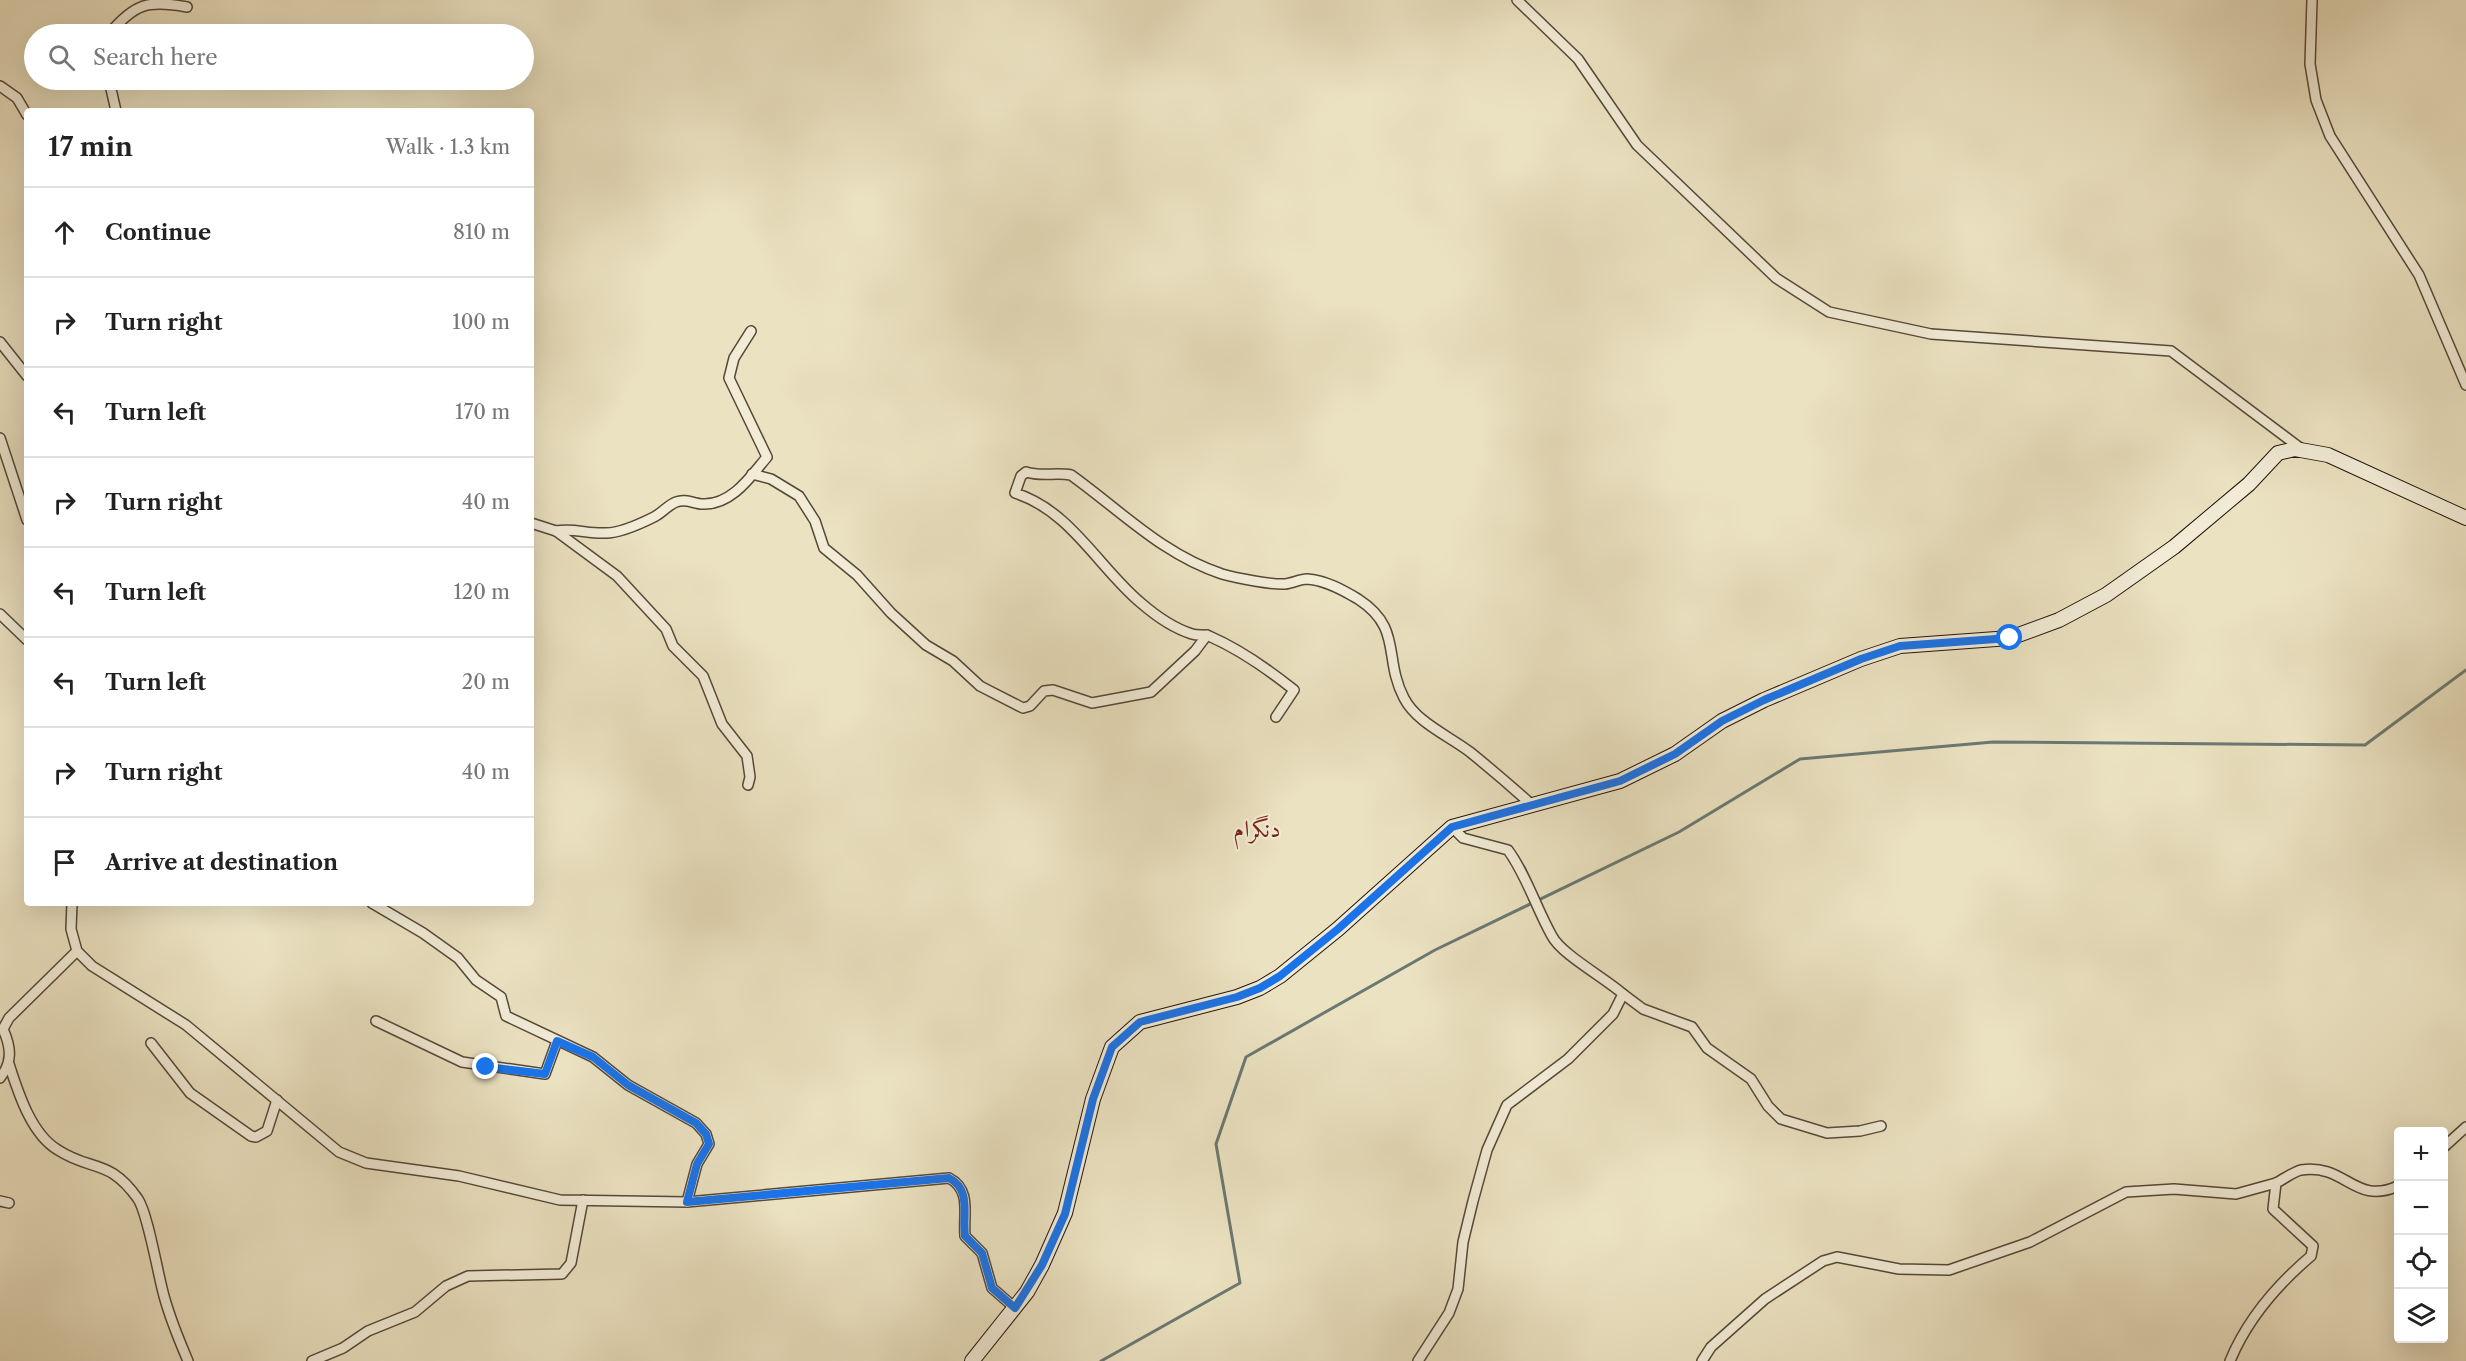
<!DOCTYPE html>
<meta charset="utf-8">
<style>
body{margin:0;font-family:"Libre Caslon Text",Amiri,serif;background:#f2f2f2;color:#222}
.controls{position:absolute;right:18px;bottom:18px;display:grid;overflow:hidden;border-radius:6px;box-shadow:0 6px 24px #0002}
.controls button{width:54px;height:54px;display:grid;place-items:center;padding:0;border:0;border-bottom:2px solid #e0e0e0;background:#fff;color:#222;font:30px sans-serif}
.stop{position:absolute;width:18px;height:18px;margin:-14px;border:4px solid #1a73e8;border-radius:50%;background:#fff}
.stop.end{background:#1a73e8;border-color:#fff;box-shadow:0 2px 6px #0008}
.list{margin:0;padding:0;list-style:none}
h2{display:flex;justify-content:space-between;align-items:center;height:78px;margin:0;padding:0 24px;font-size:26px}
h2 small{font-size:20px;font-weight:400;color:#767676}
.list li{display:grid;grid-template-columns:39px 1fr auto;gap:18px;align-items:center;box-sizing:border-box;height:90px;padding:0 24px;border-top:2px solid #e0e0e0}
.list b{display:block;font-size:22px;white-space:nowrap}
.list em{font-size:20px;font-style:normal;color:#767676}
.icon{flex:none;width:33px;height:33px;fill:none;stroke:currentColor;stroke-width:2;stroke-linecap:round;stroke-linejoin:round}
.map{position:relative;flex:none;width:2466px;height:1361px;overflow:hidden}
.search{position:absolute;background:#fff;box-shadow:0 6px 24px #0002;left:24px;top:24px;width:510px;height:66px;display:flex;align-items:center;gap:15px;box-sizing:border-box;padding:0 21px;border-radius:33px;color:#767676;font-size:22px}
.panel{position:absolute;background:#fff;box-shadow:0 6px 24px #0002;left:24px;top:108px;width:510px;height:798px;border-radius:6px}
.map>svg:first-child{display:block}
.lines{fill:none;stroke-linecap:round;stroke-linejoin:round}
.stream{stroke:#6a7973;stroke-width:3}
.street-casing{stroke:#564838;stroke-width:12}
.secondary-casing{stroke:#24140a;stroke-width:16}
.street{stroke:#f2ecd7;stroke-width:9}
.secondary{stroke:#f2ecd7;stroke-width:14}
.route{stroke:#1a73e8;stroke-width:8}
.labels{text-anchor:middle;stroke-width:4.5;stroke-linejoin:round;paint-order:stroke}
.quarter-label{font-size:24px;fill:#7a1f14;stroke:#f2ecd7}
</style>
<div class="map">
<svg width="2466" height="1361" viewBox="0 0 2466 1361">
<rect width="100%" height="100%" fill="#ebe2c1"/>
<filter id="stains"><feTurbulence type="fractalNoise" baseFrequency=".00333" numOctaves="4"/><feColorMatrix values="0 0 0 0 .2 0 0 0 0 .09 0 0 0 0 .02 0 0 0 .5 -.17"/></filter>
<radialGradient id="worn" r=".72"><stop offset=".6" stop-color="#630" stop-opacity="0"/><stop offset="1" stop-color="#630" stop-opacity=".3"/></radialGradient>
<g class="lines">
<polyline class="stream" points="1101,1361 1240,1283 1216,1144 1246,1057 1435,950 1679,832 1800,759 1993,742 2365,745 2466,670"/>
<g class="street-casing">
<g id="street">
<polyline points="1517,0 1578,59 1637,145 1776,278 1829,312 1931,334 2171,351 2303,450"/>
<polyline points="2312,0 2310,64 2316,100 2330,136 2419,275 2466,385"/>
<path d="M109,34C135,3 148,0 187,7"/>
<polyline points="109,80 116,111"/>
<polyline points="0,86 17,98 27,115"/>
<polyline points="0,342 27,376"/>
<polyline points="0,438 27,520"/>
<polyline points="752,474 771,479 799,496 815,521 824,548 857,575 891,613 926,645 953,661 980,686 1023,708 1030,706 1044,691 1053,690 1092,703 1151,692 1195,651 1207,635"/>
<polyline points="531,523 556,531 617,576 666,629 673,646 703,676 722,724 747,756 750,777 748,785"/>
<path d="M556,531C574,528 588,534 606,533C621,533 640,524 654,517C662,513 668,505 676,502C686,498 694,504 703,504C732,505 751,476 767,457L729,378L734,358L751,331"/>
<polyline points="0,614 27,640"/>
<path d="M1276,717L1294,690C1269,670 1239,649 1209,636C1204,634 1198,636 1192,634C1173,628 1156,616 1141,603C1099,568 1070,510 1015,493L1021,476L1026,472C1042,477 1056,472 1071,475C1120,510 1163,555 1222,574C1236,578 1272,585 1285,584C1293,583 1300,579 1307,579C1325,580 1343,590 1358,599C1403,628 1383,658 1404,698C1416,722 1449,736 1470,752C1491,769 1512,787 1532,805"/>
<path d="M72,903L71,929L77,951L92,966L186,1025L339,1152L366,1163L459,1176L560,1200L687,1202L949,1178C972,1190 963,1215 965,1236L982,1253L992,1288L1015,1308"/>
<polyline points="372,903 423,933 458,958 476,980 501,997 506,1016 593,1057 628,1085 696,1123 706,1134 709,1144 697,1164 687,1202"/>
<polyline points="1623,994 1643,1009 1692,1027 1707,1048 1751,1079 1768,1106 1781,1119 1827,1133 1860,1131 1881,1126"/>
<polyline points="376,1021 462,1062 545,1074 557,1041"/>
<polyline points="151,1043 190,1093 251,1136 256,1137 267,1131 277,1100"/>
<path d="M9,1064C18,1092 31,1134 58,1150C92,1172 109,1158 138,1199C148,1214 158,1275 164,1296C170,1318 179,1340 188,1361"/>
<path d="M0,1078C13,1062 11,1047 3,1029L9,1018L77,951"/>
<polyline points="2444,1147 2466,1127"/>
<polyline points="0,1201 9,1203"/>
<polyline points="312,1361 343,1348 368,1331 415,1312 446,1286 468,1276 562,1274 571,1263 583,1200"/>
<path d="M1418,1361L1449,1313L1458,1289L1463,1242L1473,1201L1487,1150L1507,1105L1568,1059L1613,1014L1623,994C1605,978 1561,954 1552,936C1536,908 1527,876 1508,850L1463,838L1452,827"/>
<polyline points="1702,1361 1711,1347 1765,1299 1823,1261 1837,1257 1899,1269 1949,1270 2030,1242 2126,1192 2174,1189 2236,1194 2276,1183"/>
<path d="M2230,1361C2247,1320 2278,1284 2311,1256L2313,1246L2273,1209L2276,1183C2284,1179 2293,1172 2301,1170C2346,1163 2354,1206 2398,1186"/>
</g>
</g>
<g class="secondary-casing">
<polyline id="secondary" points="972,1361 1027,1292 1042,1265 1065,1213 1093,1099 1112,1047 1140,1022 1237,997 1260,988 1280,976 1338,929 1452,827 1620,781 1675,754 1722,721 1764,700 1861,659 1900,646 2010,638 2059,620 2106,595 2174,547 2249,484 2278,453 2295,449 2328,455 2466,518"/>
</g>
<use href="#street" class="street"/>
<use href="#secondary" class="secondary"/>
</g>
<g class="lines">
<path class="route" d="M486,1067L545,1074L557,1041L593,1057L628,1085L696,1123L706,1134L709,1144L697,1164L687,1202L949,1178C972,1190 962,1215 965,1236L982,1253L992,1288L1015,1308L1042,1265L1065,1214L1093,1099L1112,1047L1140,1022L1237,997L1260,988L1280,976L1338,929L1452,827L1620,781L1675,754L1722,721L1764,700L1861,659L1900,646L2010,638"/>
</g>
<g class="labels">
<g class="quarter-label">
<text x="1257" y="837">دنگرام</text>
</g>
</g>
<rect width="100%" height="100%" filter="url(#stains)"/>
<rect width="100%" height="100%" fill="url(#worn)"/>
</svg>
<div class="controls">
<button>+</button>
<button>−</button>
<button><svg class="icon" aria-label="locate" viewBox="0 0 24 24"><circle cx="12" cy="12" r="6"/><path d="M12 2v4M12 18v4M2 12h4M18 12h4"/></svg></button>
<button><svg class="icon" aria-label="layers" viewBox="0 0 24 24"><path d="M12 4l9 5-9 5-9-5zM3 14l9 5 9-5"/></svg></button>
</div>
<div class="stop" style="left:2010px;top:638px"></div>
<div class="stop end" style="left:486px;top:1067px"></div>
<div class="search"><svg class="icon" aria-label="search" viewBox="0 0 24 24"><circle cx="10" cy="10" r="6"/><path d="M15 15l6 6"/></svg>Search here</div>
<section class="panel">
<h2>17 min<small>Walk · 1.3 km</small></h2>
<ul class="list">
<li><svg class="icon" aria-label="ahead" viewBox="0 0 24 24"><path d="M12 20V5M6 11l6-6 6 6"/></svg><div><b>Continue</b></div><em>810 m</em></li>
<li><svg class="icon" aria-label="right" viewBox="0 0 24 24"><path d="M7 20v-9h11M14 6l5 5-5 5"/></svg><div><b>Turn right</b></div><em>100 m</em></li>
<li><svg class="icon" aria-label="left" viewBox="0 0 24 24"><path d="M17 20v-9H6M10 6l-5 5 5 5"/></svg><div><b>Turn left</b></div><em>170 m</em></li>
<li><svg class="icon" aria-label="right" viewBox="0 0 24 24"><path d="M7 20v-9h11M14 6l5 5-5 5"/></svg><div><b>Turn right</b></div><em>40 m</em></li>
<li><svg class="icon" aria-label="left" viewBox="0 0 24 24"><path d="M17 20v-9H6M10 6l-5 5 5 5"/></svg><div><b>Turn left</b></div><em>120 m</em></li>
<li><svg class="icon" aria-label="left" viewBox="0 0 24 24"><path d="M17 20v-9H6M10 6l-5 5 5 5"/></svg><div><b>Turn left</b></div><em>20 m</em></li>
<li><svg class="icon" aria-label="right" viewBox="0 0 24 24"><path d="M7 20v-9h11M14 6l5 5-5 5"/></svg><div><b>Turn right</b></div><em>40 m</em></li>
<li><svg class="icon" aria-label="arrive" viewBox="0 0 24 24"><path d="M6 21V4h12l-3 4 3 4H6"/></svg><div><b>Arrive at destination</b></div></li>
</ul>
</section>
</div>
